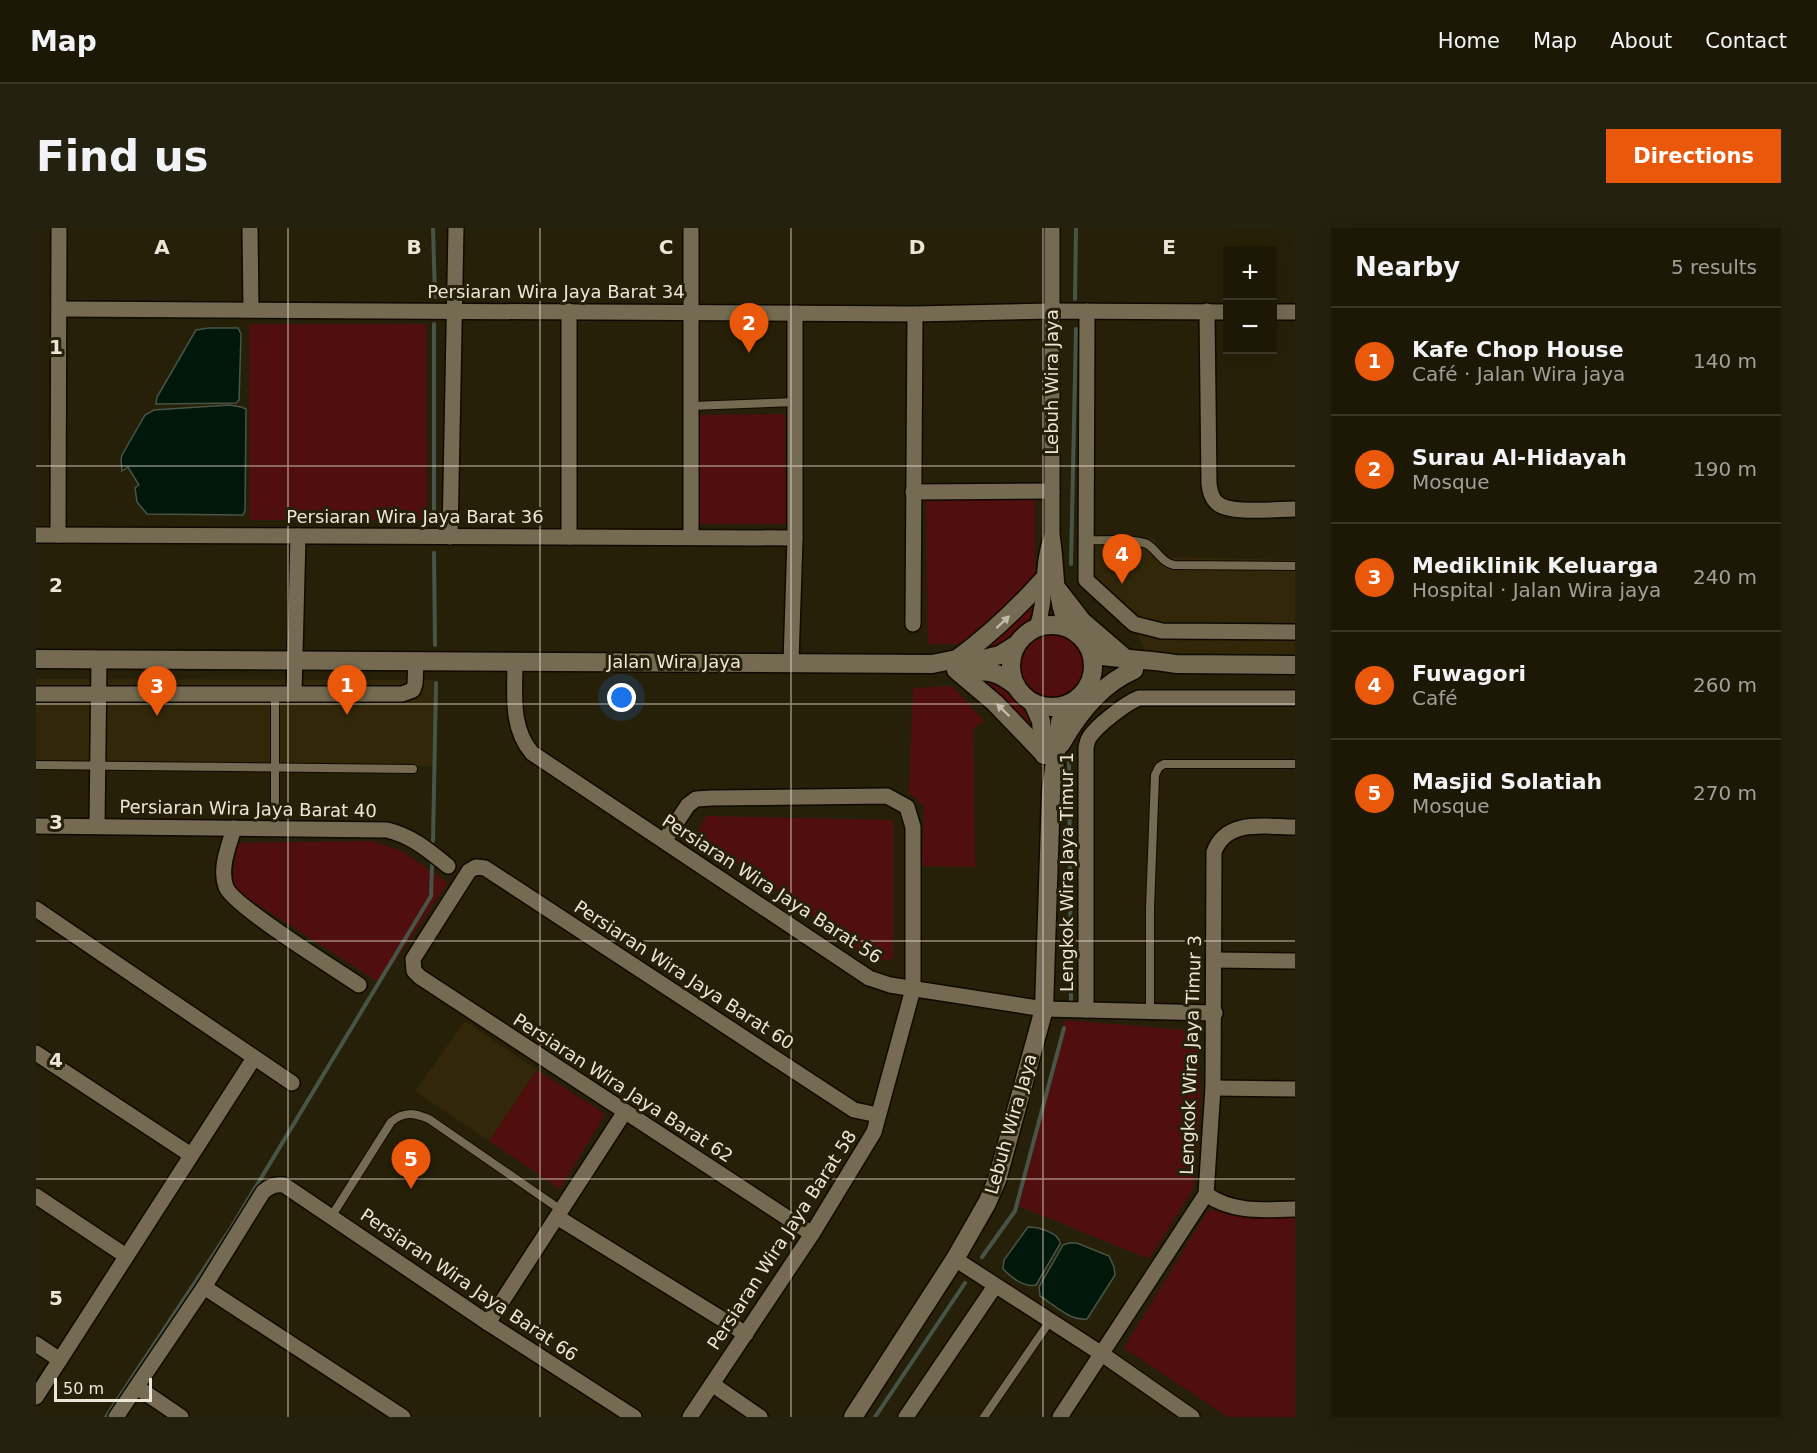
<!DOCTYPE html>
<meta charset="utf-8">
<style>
body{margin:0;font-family:"DejaVu Sans",sans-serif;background:#252110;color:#f1f3f6}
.controls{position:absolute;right:18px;top:18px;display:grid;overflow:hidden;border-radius:0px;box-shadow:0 6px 24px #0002}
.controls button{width:54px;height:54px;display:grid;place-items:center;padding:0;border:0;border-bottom:2px solid #3b3728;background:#1d1806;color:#f1f3f6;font:30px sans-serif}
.scale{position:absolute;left:18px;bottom:15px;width:98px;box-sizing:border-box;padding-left:6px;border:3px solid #ebe6d8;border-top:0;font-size:16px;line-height:21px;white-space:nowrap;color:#ebe6d8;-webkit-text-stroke:4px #272008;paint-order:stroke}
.you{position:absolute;left:586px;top:470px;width:21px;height:21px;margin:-15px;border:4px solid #fff;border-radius:50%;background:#1a73e8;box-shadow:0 0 0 9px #1a73e833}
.badge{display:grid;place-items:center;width:39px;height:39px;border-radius:50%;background:#ea580c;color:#fff;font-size:20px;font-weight:700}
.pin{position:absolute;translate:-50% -50px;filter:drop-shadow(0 2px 3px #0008)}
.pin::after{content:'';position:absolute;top:32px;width:21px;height:18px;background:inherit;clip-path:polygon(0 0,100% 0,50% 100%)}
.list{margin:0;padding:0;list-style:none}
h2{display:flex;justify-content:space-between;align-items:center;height:78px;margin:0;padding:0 24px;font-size:26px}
h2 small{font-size:20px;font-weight:400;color:#a0a09b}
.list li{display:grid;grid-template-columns:39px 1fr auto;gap:18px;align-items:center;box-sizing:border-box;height:108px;padding:0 24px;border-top:2px solid #3b3728}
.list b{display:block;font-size:22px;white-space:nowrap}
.list p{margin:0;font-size:20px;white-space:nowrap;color:#a0a09b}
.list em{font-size:20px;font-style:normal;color:#a0a09b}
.map{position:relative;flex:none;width:1259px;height:1189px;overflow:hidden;border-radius:0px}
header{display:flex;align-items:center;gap:36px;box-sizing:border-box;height:84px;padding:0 30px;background:#1d1806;border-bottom:2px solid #3b3728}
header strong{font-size:28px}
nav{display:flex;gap:33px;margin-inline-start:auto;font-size:21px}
.intro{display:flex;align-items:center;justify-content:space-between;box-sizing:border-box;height:144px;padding:0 36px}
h1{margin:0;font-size:42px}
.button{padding:15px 27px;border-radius:0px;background:#ea580c;color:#fff;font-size:21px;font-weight:700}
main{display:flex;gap:36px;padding:0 36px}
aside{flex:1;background:#1d1806;border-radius:0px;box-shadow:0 6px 24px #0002}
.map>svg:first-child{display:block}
.built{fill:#322809}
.green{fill:#510e0e}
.water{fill:#01170a;stroke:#475548;stroke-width:1.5}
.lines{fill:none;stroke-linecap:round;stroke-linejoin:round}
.stream{stroke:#475548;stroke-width:4}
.lane-casing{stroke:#100900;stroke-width:10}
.street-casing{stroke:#100900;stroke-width:18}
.secondary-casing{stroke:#100900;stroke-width:21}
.lane{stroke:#746b52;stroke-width:8}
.street{stroke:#746b52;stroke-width:15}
.secondary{stroke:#746b52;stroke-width:18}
.oneway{fill:#c1bba9}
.grid{fill:none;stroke:#ebe6d8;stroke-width:1.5;stroke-opacity:0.55}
.labels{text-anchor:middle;stroke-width:6;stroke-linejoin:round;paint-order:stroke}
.street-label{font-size:18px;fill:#ebe6d8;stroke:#272008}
.grid-label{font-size:20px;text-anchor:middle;font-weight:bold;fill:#ebe6d8;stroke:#272008;stroke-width:6;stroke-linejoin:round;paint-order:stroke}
</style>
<header>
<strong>Map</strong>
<nav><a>Home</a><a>Map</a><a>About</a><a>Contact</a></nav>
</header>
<div class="intro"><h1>Find us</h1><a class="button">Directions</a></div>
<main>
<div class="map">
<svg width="1259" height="1189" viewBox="0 0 1259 1189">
<rect width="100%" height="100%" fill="#272008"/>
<g class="built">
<polygon points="1119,311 1119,329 1259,332 1259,437 1110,426 1098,396 1050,352 1051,312"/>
<polygon points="0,451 397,452 398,538 0,536"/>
<polygon points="429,793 501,842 453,913 379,863"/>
</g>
<g class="green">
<polygon points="213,96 390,96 391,292 214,292"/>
<polygon points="749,186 750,296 664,296 663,187"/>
<polygon points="890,266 999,266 999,352 927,416 892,416"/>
<path d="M1003,365C999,385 987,405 969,416C961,421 947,422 937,425Z"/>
<circle cx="1014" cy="437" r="35"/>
<path d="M941,447C963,453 990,471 999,494C1001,499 1001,507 1002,513Z"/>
<polygon points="916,458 948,493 937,501 939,639 886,638 888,578 873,565 877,460"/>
<polygon points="670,588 857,592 857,731 838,733 661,606"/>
<polygon points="335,613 366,623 412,655 344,755 196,660 201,615"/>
<polygon points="1028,792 1162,803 1165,871 1158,960 1113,1031 983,978"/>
<polygon points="501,842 569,886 524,961 453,913"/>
<polygon points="1172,982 1259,987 1259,1189 1192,1189 1088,1120"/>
</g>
<g class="water">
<polygon points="173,100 202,100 205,106 203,172 200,175 120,176 121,169 160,102"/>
<polygon points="193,177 205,179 210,181 209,282 207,287 111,286 101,274 99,260 103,257 92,239 86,243 85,232 86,227 109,187 118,182"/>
<path d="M992,999C1003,999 1024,1005 1024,1016L1000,1057C988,1060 976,1050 967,1041L968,1032Z"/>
<path d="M1033,1015H1041L1073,1028L1078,1039L1079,1047L1051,1091C1034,1093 1018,1077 1004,1068L1003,1059L1027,1017Z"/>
</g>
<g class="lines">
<g class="stream">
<polyline points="397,0 399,69"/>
<polyline points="1039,71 1040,0"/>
<polyline points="398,96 398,294"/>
<polyline points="398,325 399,417"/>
<polyline points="1035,336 1040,101"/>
<polyline points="1033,532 1035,772"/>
<polyline points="397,613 400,455"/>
<polyline points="946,1029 979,983 1028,800"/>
<polyline points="70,1189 195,1000 395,668 396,637"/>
<polyline points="839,1189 929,1055"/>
</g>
<g class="lane-casing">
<g id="lane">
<polyline points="655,178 759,174"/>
<path d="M1051,312C1066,313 1098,310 1111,316C1121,322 1125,334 1138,337L1259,338"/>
<polyline points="0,537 377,541"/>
<polyline points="239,601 239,465"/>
<polyline points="1114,784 1114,680 1119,547 1123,539 1128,536 1259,536"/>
<path d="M295,989L355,894C368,883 378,885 393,891L525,982"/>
<polyline points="948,1189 1014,1093"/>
</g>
</g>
<g class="street-casing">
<g id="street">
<polyline points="214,0 215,82"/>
<polyline points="655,0 655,309"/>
<path d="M1016,0V308C1022,339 1017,372 1032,400"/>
<polyline points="24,81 879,86 1015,83 1192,84"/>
<polyline points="1051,83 1050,352 1098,396 1126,403 1259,404"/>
<path d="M1171,83L1173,256C1174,263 1175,269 1180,274C1192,287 1240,281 1259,281"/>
<polyline points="1236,84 1259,84"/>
<polyline points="877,264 1016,263"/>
<polyline points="0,307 759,310"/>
<polyline points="22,307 23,0"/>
<polyline points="414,309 420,0"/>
<polyline points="533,309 533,83"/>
<polyline points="877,396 879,86"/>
<path d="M1001,399C1012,368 1004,339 1016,308"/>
<path d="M479,433C479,465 474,499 496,525L833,750L854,757L1008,781L1179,785"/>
<polyline points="755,434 759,310 759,85"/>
<polyline points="258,465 262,308"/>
<polyline points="0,466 366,466 377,462 379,456 380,433"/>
<path d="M0,598L351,602C376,608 392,622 412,638"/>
<polyline points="61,598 63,432"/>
<path d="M198,600C193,618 183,640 190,659C197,678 301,742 323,757"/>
<polyline points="628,613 652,577 660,571 676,570 851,568 871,579 877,599 877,761 838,904 776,1006 654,1189"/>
<polyline points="0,681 256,855"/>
<polyline points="1179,732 1259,733"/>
<path d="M1050,782V520C1050,519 1052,511 1053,510C1060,498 1090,475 1103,470H1259"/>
<polyline points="0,825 155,927"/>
<polyline points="1177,860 1259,861"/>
<path d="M1170,966C1196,985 1228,982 1259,981"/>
<polyline points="0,968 90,1028"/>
<polyline points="521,989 710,1106"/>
<polyline points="776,1006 384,749 378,743 377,731 433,643 440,639 449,640 818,882 842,887"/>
<polyline points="919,1031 1066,1126 1156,1189"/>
<polyline points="168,1059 367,1189"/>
<polyline points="452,1095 588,885"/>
<polyline points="0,1116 24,1132"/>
<polyline points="676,1156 724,1189"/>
<polyline points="101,1159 145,1189"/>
<polyline points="0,1169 218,830"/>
<path d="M80,1189L168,1059L227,964C234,958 239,956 248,957L452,1095L598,1189"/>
<polyline points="870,1189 959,1058"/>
<path d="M1024,1189L1170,966L1177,860L1178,624C1190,590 1230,599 1259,599"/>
</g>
</g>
<g class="secondary-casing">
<g id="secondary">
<polyline points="1022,362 1046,393 1089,430"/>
<circle cx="1016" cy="438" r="41"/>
<path d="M1056,426C1083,432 1112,431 1140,436L1259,437"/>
<polyline points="0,431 896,436 921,431 947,431 964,427 980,417"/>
<path d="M921,431C954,407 981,381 1008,351"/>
<polyline points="920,442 959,475 1007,525"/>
<path d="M927,443C952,443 960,442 980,458"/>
<polyline points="997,475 1005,493 1008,527"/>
<path d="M1025,516C1042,486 1065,456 1098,442"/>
<polyline points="817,1189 919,1031 951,975 961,952 1008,781 1015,564 1024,494 1032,476"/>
</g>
</g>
<use href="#lane" class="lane"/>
<use href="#street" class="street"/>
<use href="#secondary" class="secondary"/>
</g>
<defs><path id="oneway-solid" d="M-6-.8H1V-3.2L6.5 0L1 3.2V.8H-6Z" transform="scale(1.5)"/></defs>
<g class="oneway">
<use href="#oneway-solid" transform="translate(967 394) rotate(-43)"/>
<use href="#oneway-solid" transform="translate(967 482) rotate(-136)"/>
</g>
<path class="grid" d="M252,0V1189M504,0V1189M755,0V1189M1007,0V1189M0,238H1259M0,476H1259M0,713H1259M0,951H1259"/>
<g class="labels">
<g class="street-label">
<text x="520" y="70">Persiaran Wira Jaya Barat 34</text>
<text transform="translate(1016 154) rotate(-90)" y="6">Lebuh Wira Jaya</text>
<text x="379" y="295">Persiaran Wira Jaya Barat 36</text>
<text x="638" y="440">Jalan Wira Jaya</text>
<text transform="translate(212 581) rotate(1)" y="6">Persiaran Wira Jaya Barat 40</text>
<text transform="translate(1031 644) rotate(-90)" y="6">Lengkok Wira Jaya Timur 1</text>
<text transform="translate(736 661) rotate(33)" y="6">Persiaran Wira Jaya Barat 56</text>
<text transform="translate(648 747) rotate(33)" y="6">Persiaran Wira Jaya Barat 60</text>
<text transform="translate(1155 827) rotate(-88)" y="6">Lengkok Wira Jaya Timur 3</text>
<text transform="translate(587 860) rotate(33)" y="6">Persiaran Wira Jaya Barat 62</text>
<text transform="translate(975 896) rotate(-74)" y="6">Lebuh Wira Jaya</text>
<text transform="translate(746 1012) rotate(-57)" y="6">Persiaran Wira Jaya Barat 58</text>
<text transform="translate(433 1057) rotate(34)" y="6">Persiaran Wira Jaya Barat 66</text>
</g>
</g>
<g class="grid-label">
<text x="126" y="26">A</text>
<text x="378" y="26">B</text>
<text x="630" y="26">C</text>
<text x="881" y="26">D</text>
<text x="1133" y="26">E</text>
<text x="20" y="126">1</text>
<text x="20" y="364">2</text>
<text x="20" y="601">3</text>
<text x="20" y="839">4</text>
<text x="20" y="1077">5</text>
</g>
</svg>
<div class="controls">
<button>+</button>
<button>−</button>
</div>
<div class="scale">50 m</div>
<div class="you"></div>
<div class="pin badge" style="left:311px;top:487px">1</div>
<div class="pin badge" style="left:713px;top:125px">2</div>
<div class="pin badge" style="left:121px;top:488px">3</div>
<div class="pin badge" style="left:1086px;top:356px">4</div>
<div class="pin badge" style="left:375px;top:961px">5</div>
</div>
<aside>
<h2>Nearby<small>5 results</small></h2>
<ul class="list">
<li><span class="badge">1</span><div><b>Kafe Chop House</b><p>Café · Jalan Wira jaya</p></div><em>140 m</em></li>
<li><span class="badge">2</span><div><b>Surau Al-Hidayah</b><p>Mosque</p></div><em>190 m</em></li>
<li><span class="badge">3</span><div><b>Mediklinik Keluarga</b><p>Hospital · Jalan Wira jaya</p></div><em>240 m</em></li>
<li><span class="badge">4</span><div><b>Fuwagori</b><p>Café</p></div><em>260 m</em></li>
<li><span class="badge">5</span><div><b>Masjid Solatiah</b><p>Mosque</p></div><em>270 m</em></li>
</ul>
</aside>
</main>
